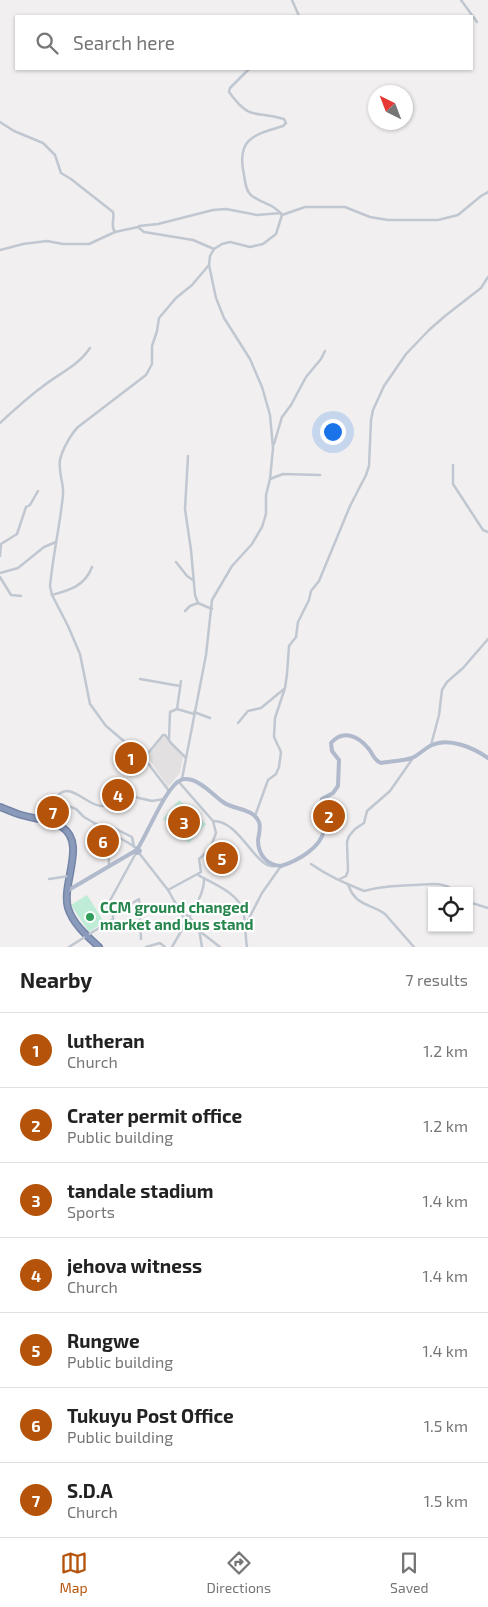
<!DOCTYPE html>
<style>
body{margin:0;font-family:"Exo 2",sans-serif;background:#f6f6f6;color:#222}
.controls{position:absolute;right:15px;bottom:15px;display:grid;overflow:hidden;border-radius:0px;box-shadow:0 1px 4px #0004}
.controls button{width:45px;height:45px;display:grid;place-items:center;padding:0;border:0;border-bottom:1px solid #e0e0e0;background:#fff;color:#222;font:25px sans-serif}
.compass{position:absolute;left:368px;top:85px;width:45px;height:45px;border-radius:50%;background:#fff;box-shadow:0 1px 4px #0004;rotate:318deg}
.you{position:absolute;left:332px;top:431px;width:18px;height:18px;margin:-12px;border:4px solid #fff;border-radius:50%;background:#1a73e8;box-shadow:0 0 0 8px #1a73e833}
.badge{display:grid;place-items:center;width:32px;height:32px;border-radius:50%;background:#b45309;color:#fff;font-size:16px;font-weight:700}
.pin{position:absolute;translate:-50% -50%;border:2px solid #fff;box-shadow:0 1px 5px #0006}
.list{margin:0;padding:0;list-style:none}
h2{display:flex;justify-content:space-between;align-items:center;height:65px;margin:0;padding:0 20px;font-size:21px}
h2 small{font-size:16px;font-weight:400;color:#767676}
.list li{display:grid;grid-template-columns:32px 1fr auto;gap:15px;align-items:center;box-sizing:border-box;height:75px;padding:0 20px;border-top:1px solid #e0e0e0}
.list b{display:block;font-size:19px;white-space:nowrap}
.list p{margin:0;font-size:16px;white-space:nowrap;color:#767676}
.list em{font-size:16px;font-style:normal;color:#767676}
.icon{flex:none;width:28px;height:28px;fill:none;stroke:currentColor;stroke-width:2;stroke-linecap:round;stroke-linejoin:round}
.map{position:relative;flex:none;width:488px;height:947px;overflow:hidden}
.search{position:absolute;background:#fff;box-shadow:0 1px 4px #0004;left:15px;right:15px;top:15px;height:55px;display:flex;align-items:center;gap:12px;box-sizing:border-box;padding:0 18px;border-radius:0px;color:#767676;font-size:19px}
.sheet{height:590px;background:#fff}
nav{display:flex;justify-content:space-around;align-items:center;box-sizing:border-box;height:70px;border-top:1px solid #e0e0e0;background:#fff;font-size:14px;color:#767676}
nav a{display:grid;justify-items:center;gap:2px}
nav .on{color:#b45309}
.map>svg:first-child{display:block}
.education{fill:#e2e0e0}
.green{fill:#bfecd7}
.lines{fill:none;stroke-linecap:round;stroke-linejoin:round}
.highway-casing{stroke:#7485a7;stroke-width:8}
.minor{stroke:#c0c7d0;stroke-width:2.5}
.major{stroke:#b0bacc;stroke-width:4}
.highway{stroke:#899abb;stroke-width:5}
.leisure-dot{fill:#2e9e5b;stroke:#fff;stroke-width:2}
.labels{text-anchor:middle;stroke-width:4.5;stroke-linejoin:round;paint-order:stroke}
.leisure-label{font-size:15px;font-weight:bold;fill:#27864d;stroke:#fff;text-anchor:start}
</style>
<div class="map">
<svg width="488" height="947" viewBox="0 0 488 947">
<rect width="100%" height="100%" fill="#f1efef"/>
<polygon class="education" points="163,736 183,757 180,773 168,787 147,756"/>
<g class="green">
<polygon points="179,800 206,824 189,843 163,819"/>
<polygon points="87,895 104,922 89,932 71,905"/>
</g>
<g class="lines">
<g class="highway-casing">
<path id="highway" d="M0,807C6,809 12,812 18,814C32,819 50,819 62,827C87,843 61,884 68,908C73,924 87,936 99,947"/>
</g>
<g class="minor">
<polyline points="292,0 299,16"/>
<polyline points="461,0 477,22"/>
<path d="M0,122L14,131L43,143L55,155L61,173L71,179L113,212C115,219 110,226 115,232"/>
<polyline points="282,215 305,207 345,207 370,217 388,220 438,220 458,215 481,196 488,192"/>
<polyline points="139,226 158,224 213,210 226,209 257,215 281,213"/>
<polyline points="0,250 23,244 47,241 63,244 89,244 115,232 138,227 144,232 193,240 214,249"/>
<path d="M0,423C13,411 27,398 42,387C58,374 78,366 90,348"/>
<polyline points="274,444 282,417 291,405 306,377 321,359 325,351"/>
<polyline points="188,456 185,509 191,550 195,595 198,603 212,609"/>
<polyline points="453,465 453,484 483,530 488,532"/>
<polyline points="270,479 283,474 320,475"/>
<polyline points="0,556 1,544 17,534 26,507 30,505 38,491"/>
<polyline points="176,562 187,576 193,580"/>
<polyline points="0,573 18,568 44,547 56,542"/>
<polyline points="0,577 11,595 21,596"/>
<path d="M52,595C70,590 85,586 92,567"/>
<polyline points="185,611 190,606 198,603"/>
<polyline points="140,679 180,686"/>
<polyline points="177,709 181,681"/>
<polyline points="194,712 210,718"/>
<polyline points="238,723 248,711 261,708 284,689"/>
<polyline points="169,739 170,712 177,709 194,714"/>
<polyline points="431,745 439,715 442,690 447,682 463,668 488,639"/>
<polyline points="144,758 163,735 165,735 171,743 186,758"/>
<path d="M182,779L206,655L212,600L232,566L252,544L262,527L266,514V495L270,479L273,448L270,415L262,387L250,359L224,318L216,298L209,265L210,256L214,249L222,244L230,242L250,247L263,244L276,234L282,215C274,204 263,204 252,196C246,192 245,182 244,175C236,139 253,135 283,126L286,123L284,119C254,110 251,122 229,92L230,88L249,69"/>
<path d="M169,791L144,758L106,726L90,704L80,654L68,626L52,595L50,586C53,555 60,525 63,495C64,483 58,472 60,460C62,450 71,434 78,427L146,375L152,364V346L157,331L159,318L176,298L192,285L209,265"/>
<polyline points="255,816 268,780 276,774 279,767 281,752 274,737 275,718 285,688 287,674 289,646 296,637 298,622 309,600 311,591 319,581 350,506 366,475 369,466 371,420 373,410 384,386 406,354 429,330 445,316 481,288 488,277"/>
<path d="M47,820C48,811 51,805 56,798C68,779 86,805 101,806C110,806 119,800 126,795L152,801L164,799"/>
<path d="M213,821C240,820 256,870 275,866"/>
<polyline points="56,824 62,808 66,805 76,809 84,817 137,848"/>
<polyline points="139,853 168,890 185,920 183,928 172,947"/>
<path d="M311,864C328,876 345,883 364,891C380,886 395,886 412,885C427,885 441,880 455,891"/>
<polyline points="109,866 108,831 112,827 132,837 134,847"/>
<path d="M198,875C212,883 239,893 243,911C246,922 245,936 247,947"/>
<polyline points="49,879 69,876"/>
<polyline points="340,879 346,876 348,871 347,842 349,836 355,829 364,823 367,811 390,791 413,758"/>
<path d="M348,884C355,906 369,903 385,914L414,947"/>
<polyline points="168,890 201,872 199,859 209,850 213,841 216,833 213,821 178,781"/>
<polyline points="469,902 488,908"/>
<polyline points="183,912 191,919 202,933 220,947"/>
<polyline points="113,915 139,899 141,939"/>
<path d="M189,918C196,905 204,893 204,879"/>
<polyline points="246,924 262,893 281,866"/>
<polyline points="199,929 202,947"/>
<polyline points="69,947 113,919 113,915 107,906 136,853"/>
<polyline points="146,947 160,943 165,947"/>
</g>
<g class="major">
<path d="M138,848C148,833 166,786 181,780C184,778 188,779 192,780C203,783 213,795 223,802C234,810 253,808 259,822C261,827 259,834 258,840C258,855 267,865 281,866C297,861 321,848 324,830C326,819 321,809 322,799L333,793L338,786L339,760L332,751L331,743C343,729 358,736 368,748C373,753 373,760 381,763C391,761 403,761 412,758C419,755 425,748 432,745C449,737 474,748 488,758"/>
<polygon points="138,848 140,851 137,853 135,851"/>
<polyline points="67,891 135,851"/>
</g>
<use href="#highway" class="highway"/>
</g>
<circle class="leisure-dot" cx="90" cy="917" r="5"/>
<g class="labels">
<g class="leisure-label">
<text x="100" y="913">CCM ground changed<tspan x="100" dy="17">market and bus stand</tspan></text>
</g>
</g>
</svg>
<div class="controls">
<button><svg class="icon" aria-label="locate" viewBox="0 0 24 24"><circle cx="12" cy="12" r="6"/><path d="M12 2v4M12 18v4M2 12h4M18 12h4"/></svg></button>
</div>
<svg class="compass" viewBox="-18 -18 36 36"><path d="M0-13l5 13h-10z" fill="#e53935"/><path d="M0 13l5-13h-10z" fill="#767676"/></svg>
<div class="you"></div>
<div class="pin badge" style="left:131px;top:758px">1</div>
<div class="pin badge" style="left:329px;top:816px">2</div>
<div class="pin badge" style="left:184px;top:822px">3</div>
<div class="pin badge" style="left:118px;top:795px">4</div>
<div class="pin badge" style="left:222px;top:858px">5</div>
<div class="pin badge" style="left:103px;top:841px">6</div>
<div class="pin badge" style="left:53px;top:812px">7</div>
<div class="search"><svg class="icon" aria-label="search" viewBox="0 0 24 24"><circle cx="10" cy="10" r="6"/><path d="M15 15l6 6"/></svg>Search here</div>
</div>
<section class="sheet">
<h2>Nearby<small>7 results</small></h2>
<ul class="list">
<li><span class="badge">1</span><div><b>lutheran</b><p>Church</p></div><em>1.2 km</em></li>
<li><span class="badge">2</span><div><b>Crater permit office</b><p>Public building</p></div><em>1.2 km</em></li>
<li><span class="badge">3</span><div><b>tandale stadium</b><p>Sports</p></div><em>1.4 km</em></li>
<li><span class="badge">4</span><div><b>jehova witness</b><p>Church</p></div><em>1.4 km</em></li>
<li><span class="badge">5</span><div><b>Rungwe</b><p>Public building</p></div><em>1.4 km</em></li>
<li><span class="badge">6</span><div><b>Tukuyu Post Office</b><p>Public building</p></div><em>1.5 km</em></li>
<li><span class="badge">7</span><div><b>S.D.A</b><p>Church</p></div><em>1.5 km</em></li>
</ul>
</section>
<nav>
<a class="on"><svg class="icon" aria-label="map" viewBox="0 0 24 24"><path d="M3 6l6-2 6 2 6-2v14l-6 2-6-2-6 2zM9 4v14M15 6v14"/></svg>Map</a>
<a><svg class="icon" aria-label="directions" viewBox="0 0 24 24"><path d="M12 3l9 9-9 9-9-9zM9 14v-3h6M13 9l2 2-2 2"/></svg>Directions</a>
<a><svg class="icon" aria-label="saved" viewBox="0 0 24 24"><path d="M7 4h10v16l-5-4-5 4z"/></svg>Saved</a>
</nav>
